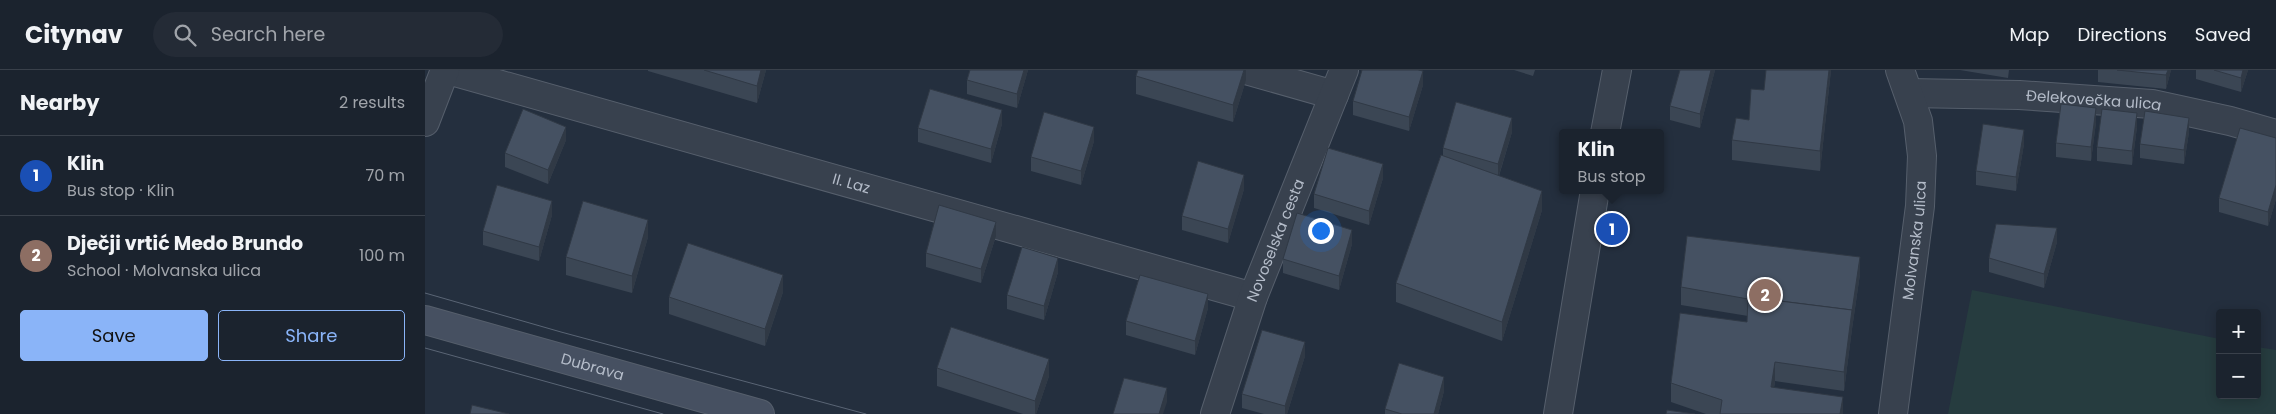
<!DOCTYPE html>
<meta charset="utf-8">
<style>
body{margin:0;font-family:Poppins,sans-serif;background:#242b36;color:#f1f3f6}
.controls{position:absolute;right:15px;bottom:15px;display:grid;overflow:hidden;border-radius:5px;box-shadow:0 2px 12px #0003}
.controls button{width:45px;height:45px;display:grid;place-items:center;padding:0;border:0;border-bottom:1px solid #39404a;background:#1b232e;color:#f1f3f6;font:25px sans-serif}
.you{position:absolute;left:895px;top:160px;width:18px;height:18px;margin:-12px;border:4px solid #fff;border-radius:50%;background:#1a73e8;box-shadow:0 0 0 8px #1a73e833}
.badge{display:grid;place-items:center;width:32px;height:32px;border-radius:50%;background:#8ab4f8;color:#fff;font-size:16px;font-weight:700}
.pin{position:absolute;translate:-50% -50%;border:2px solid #fff;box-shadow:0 1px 5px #0006}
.popup{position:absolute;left:1134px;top:59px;width:105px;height:65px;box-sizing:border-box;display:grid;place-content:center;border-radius:5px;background:#1b232e;filter:drop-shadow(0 1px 4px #0005);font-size:16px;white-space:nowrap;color:#a0a4aa}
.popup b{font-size:19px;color:#f1f3f6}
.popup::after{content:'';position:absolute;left:50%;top:100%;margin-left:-10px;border:10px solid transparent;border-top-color:#1b232e}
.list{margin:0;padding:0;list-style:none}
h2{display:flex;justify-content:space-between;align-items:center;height:65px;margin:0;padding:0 20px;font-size:21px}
h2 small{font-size:16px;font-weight:400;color:#a0a4aa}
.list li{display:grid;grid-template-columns:32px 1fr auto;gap:15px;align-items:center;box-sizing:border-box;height:80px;padding:0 20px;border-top:1px solid #39404a}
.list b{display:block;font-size:19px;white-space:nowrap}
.list p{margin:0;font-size:16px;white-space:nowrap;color:#a0a4aa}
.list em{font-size:16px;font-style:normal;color:#a0a4aa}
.actions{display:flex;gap:10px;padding:15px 20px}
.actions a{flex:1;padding:11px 0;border:1px solid #8ab4f8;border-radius:5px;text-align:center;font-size:18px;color:#8ab4f8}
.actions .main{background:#8ab4f8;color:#111}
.icon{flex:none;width:28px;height:28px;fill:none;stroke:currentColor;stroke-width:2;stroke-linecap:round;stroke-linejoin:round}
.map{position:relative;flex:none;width:1851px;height:344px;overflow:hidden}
header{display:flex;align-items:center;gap:30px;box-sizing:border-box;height:70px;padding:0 25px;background:#1b232e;border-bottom:1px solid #39404a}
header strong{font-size:24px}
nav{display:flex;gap:28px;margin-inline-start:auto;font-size:18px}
.search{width:350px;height:45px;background:#242b36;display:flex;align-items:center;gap:12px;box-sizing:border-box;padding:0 18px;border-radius:28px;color:#a0a4aa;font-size:19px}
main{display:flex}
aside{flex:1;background:#1b232e}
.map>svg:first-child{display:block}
.green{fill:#263c3f}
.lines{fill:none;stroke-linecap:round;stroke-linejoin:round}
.minor-casing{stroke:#565f6c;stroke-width:30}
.tertiary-casing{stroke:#565f6c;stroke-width:30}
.secondary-casing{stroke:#565f6c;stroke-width:30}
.minor{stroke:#38414e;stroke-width:28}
.tertiary{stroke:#38414e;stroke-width:28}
.secondary{stroke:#465061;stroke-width:28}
.tram{stroke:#5a6575;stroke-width:1}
.wall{fill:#3b4654}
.shaded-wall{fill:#303945}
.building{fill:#455162;stroke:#303945}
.labels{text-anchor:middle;stroke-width:4.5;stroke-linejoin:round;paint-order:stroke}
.street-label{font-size:15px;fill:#b4bcc9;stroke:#1d2633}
</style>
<header>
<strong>Citynav</strong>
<div class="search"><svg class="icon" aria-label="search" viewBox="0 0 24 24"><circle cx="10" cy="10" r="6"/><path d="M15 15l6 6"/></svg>Search here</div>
<nav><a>Map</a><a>Directions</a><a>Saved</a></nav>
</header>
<main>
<aside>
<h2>Nearby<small>2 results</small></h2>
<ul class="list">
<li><span class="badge" style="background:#1a4fb4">1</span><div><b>Klin</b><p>Bus stop · Klin</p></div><em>70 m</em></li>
<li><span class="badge" style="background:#8d6e63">2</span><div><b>Dječji vrtić Medo Brundo</b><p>School · Molvanska ulica</p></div><em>100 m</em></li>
</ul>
<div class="actions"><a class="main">Save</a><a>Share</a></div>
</aside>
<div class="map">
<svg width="1851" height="344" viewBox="0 0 1851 344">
<rect width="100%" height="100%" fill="#242f3e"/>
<polygon class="green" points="1547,220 1795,269 1795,325 1832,325 1832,277 1851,280 1851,344 1523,344"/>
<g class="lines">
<g class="minor-casing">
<g id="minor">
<path id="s1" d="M23,0L828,227"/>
<polyline points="821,0 909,25"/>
<path id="s2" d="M1484,23L1594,25L1727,34L1805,51L1851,64"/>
<polyline points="0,52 20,0"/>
<path id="s3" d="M790,344L828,227L919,0"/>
<path id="s4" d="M1468,344L1495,136L1497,86L1493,51L1475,0"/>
</g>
</g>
<g class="tertiary-casing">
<g id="tertiary">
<polyline points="1180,63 1192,0"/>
<polyline points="1133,344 1170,120"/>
</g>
</g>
<g class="secondary-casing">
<g id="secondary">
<path id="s5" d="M0,250L335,344"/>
</g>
</g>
<use href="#minor" class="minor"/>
<use href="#tertiary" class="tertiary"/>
<use href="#secondary" class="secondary"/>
<g class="tram">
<polyline points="0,223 136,262 441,344"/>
<polyline points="0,278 238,344"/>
</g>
</g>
<g class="wall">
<polygon points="223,0 341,0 332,33 223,1"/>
<polygon points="545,0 603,0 592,38 542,24 542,10"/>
<polygon points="821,0 821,10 808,52 711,24 711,6"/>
<polygon points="1089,0 1110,0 1108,6"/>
<polygon points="1255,0 1290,0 1275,58 1245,50 1245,36"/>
<polygon points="1406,0 1395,101 1307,90 1307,70 1324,50 1339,20"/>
<polygon points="1535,0 1584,0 1583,8"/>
<polygon points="1673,0 1746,0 1741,19 1673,12"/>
<polygon points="1771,0 1823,0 1816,22 1771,9"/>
<polygon points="998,15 984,61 928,45 928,31"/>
<polygon points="1671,52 1666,91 1631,87 1631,73"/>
<polygon points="577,54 566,93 493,72 493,58"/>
<polygon points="1712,57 1707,95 1672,91 1672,77"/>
<polygon points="1087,62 1074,106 1117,140 1077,271 971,232 971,213 1018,86 1018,78"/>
<polygon points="1764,62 1759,94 1715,88 1715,74"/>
<polygon points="1851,68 1851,129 1843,156 1794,142 1794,128"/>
<polygon points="141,70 123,114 80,97 80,83"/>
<polygon points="669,71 656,115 606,101 606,87"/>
<polygon points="1599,74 1591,121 1551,115 1551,101"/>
<polygon points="958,108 944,155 889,138 889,124"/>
<polygon points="819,119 803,173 757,160 757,146"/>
<polygon points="127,145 114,191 58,175 58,161"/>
<polygon points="571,166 556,213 501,197 501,183"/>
<polygon points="223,167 207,223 141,205 141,187"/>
<polygon points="1632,172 1619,218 1564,202 1564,188"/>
<polygon points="927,174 914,220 858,203 858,189"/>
<polygon points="633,202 619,250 582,239 582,225"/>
<polygon points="1435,204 1427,259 1419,321 1350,311 1349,318 1418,344 1281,344 1246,332 1246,313 1322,252 1323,246 1256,235 1256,217"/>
<polygon points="358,222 340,276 244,244 244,227"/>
<polygon points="783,238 770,285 701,265 701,251"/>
<polygon points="880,286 862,344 839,344 817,338 817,324"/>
<polygon points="512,298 624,306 611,344 598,344 512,316"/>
<polygon points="1019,321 1013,344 960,344 960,339"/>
</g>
<g class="shaded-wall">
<polygon points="336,0 341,0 332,33 332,16"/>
<polygon points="599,0 603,0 592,38 592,24"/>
<polygon points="819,0 821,0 821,10 808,52 808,35"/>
<polygon points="1286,0 1290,0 1275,58 1275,44"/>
<polygon points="1404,0 1406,0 1395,101 1395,81"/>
<polygon points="1743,0 1746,0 1741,19 1741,5"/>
<polygon points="1818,0 1823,0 1816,22 1816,8"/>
<polygon points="998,1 998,15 984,61 984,47"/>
<polygon points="1671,38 1671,52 1666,91 1666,77"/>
<polygon points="577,40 577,54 566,93 566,79"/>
<polygon points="1712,43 1712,57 1707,95 1707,81"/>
<polygon points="1087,48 1087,62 1073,108 1073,94"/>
<polygon points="1764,48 1764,62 1759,94 1759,80"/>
<polygon points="141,57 141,70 123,114 123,100"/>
<polygon points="669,57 669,71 656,115 656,101"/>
<polygon points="1599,60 1599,74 1591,121 1591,107"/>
<polygon points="958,94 958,108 944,155 944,141"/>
<polygon points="819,105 819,119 803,173 803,159"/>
<polygon points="1851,115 1851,129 1843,156 1843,142"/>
<polygon points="1117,121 1117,140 1077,271 1077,252"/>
<polygon points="127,131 127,145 114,191 114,177"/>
<polygon points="223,150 223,167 207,223 207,206"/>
<polygon points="571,152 571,166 556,213 556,199"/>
<polygon points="1632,158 1632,172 1619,218 1619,204"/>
<polygon points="927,160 927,174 914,220 914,206"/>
<polygon points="1435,187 1435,204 1427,259 1419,321 1419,302 1427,240"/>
<polygon points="633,188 633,202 619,250 619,236"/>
<polygon points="358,205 358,222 340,276 340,259"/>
<polygon points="783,224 783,238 770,285 770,271"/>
<polygon points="880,272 880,286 862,344 860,344 860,336"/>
<polygon points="624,289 624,306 611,344 610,344 610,331"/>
<polygon points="1350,292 1350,311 1346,336 1346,317"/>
<polygon points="1019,307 1019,321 1013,344 1009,344"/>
<polygon points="742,318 742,332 738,344 734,344"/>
<polygon points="1418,327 1418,344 1415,344"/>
</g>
<g class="building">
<polygon points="279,0 336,0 332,16"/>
<polygon points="545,0 599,0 592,24 542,10"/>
<polygon points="713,0 819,0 808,35 711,6"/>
<polygon points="937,0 993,0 998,1 984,47 928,31"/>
<polygon points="1255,0 1286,0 1275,44 1245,36"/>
<polygon points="1341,0 1404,0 1395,81 1307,70 1311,48 1324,50 1326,19 1339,20"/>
<polygon points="1692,0 1743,0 1741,5"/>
<polygon points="1789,0 1818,0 1816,8"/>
<polygon points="505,19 577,40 566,79 493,58"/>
<polygon points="1031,32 1087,48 1073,94 1018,78"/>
<polygon points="1636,34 1671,38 1666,77 1631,73"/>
<polygon points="98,39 141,57 123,100 80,83"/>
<polygon points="1677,39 1712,43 1707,81 1672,77"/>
<polygon points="1720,41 1764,48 1759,80 1715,74"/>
<polygon points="619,42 669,57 656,101 606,87"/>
<polygon points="1558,54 1599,60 1591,107 1551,101"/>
<polygon points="1815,58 1851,68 1851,115 1843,142 1794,128"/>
<polygon points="903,78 958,94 944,141 889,124"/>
<polygon points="1016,85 1117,121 1077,252 971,213"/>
<polygon points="773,91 819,105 803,159 757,146"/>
<polygon points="72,115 127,131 114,177 58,161"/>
<polygon points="158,131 223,150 207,206 141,187"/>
<polygon points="514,135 571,152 556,199 501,183"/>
<polygon points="872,143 927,160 914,206 858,189"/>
<polygon points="1571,154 1632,158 1619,204 1564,188"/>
<polygon points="1262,166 1435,187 1427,241 1427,240 1323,227 1323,229 1256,217"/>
<polygon points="263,173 358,205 340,259 244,227"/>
<polygon points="597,177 633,188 619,236 582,225"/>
<polygon points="715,205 783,224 770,271 701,251"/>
<polygon points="1323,227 1427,240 1419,302 1350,292 1346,317 1418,327 1415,344 1295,344 1297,330 1246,313 1255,243 1322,252"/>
<polygon points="526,257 624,289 610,331 512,298"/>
<polygon points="837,260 880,272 860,336 817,324"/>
<polygon points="974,293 1019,307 1009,344 977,344 960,339"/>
<polygon points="699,308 742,318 734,344 688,344"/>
<polygon points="47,335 84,344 45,344"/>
<polygon points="1242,340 1270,344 1241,344"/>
</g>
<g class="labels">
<g class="street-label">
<text dy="5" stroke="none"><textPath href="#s2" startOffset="185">Đelekovečka ulica</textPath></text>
<text dy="5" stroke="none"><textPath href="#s1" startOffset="419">II. Laz</textPath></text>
<text dy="5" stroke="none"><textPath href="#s3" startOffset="184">Novoselska cesta</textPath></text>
<text dy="5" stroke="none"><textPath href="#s4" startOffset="175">Molvanska ulica</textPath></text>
<text dy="5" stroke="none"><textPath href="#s5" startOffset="174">Dubrava</textPath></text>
</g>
</g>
</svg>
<div class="controls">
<button>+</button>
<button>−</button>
</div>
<div class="you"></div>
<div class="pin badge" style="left:1187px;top:159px;background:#1a4fb4">1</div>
<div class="popup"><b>Klin</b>Bus stop</div>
<div class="pin badge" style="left:1340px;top:225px;background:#8d6e63">2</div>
</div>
</main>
